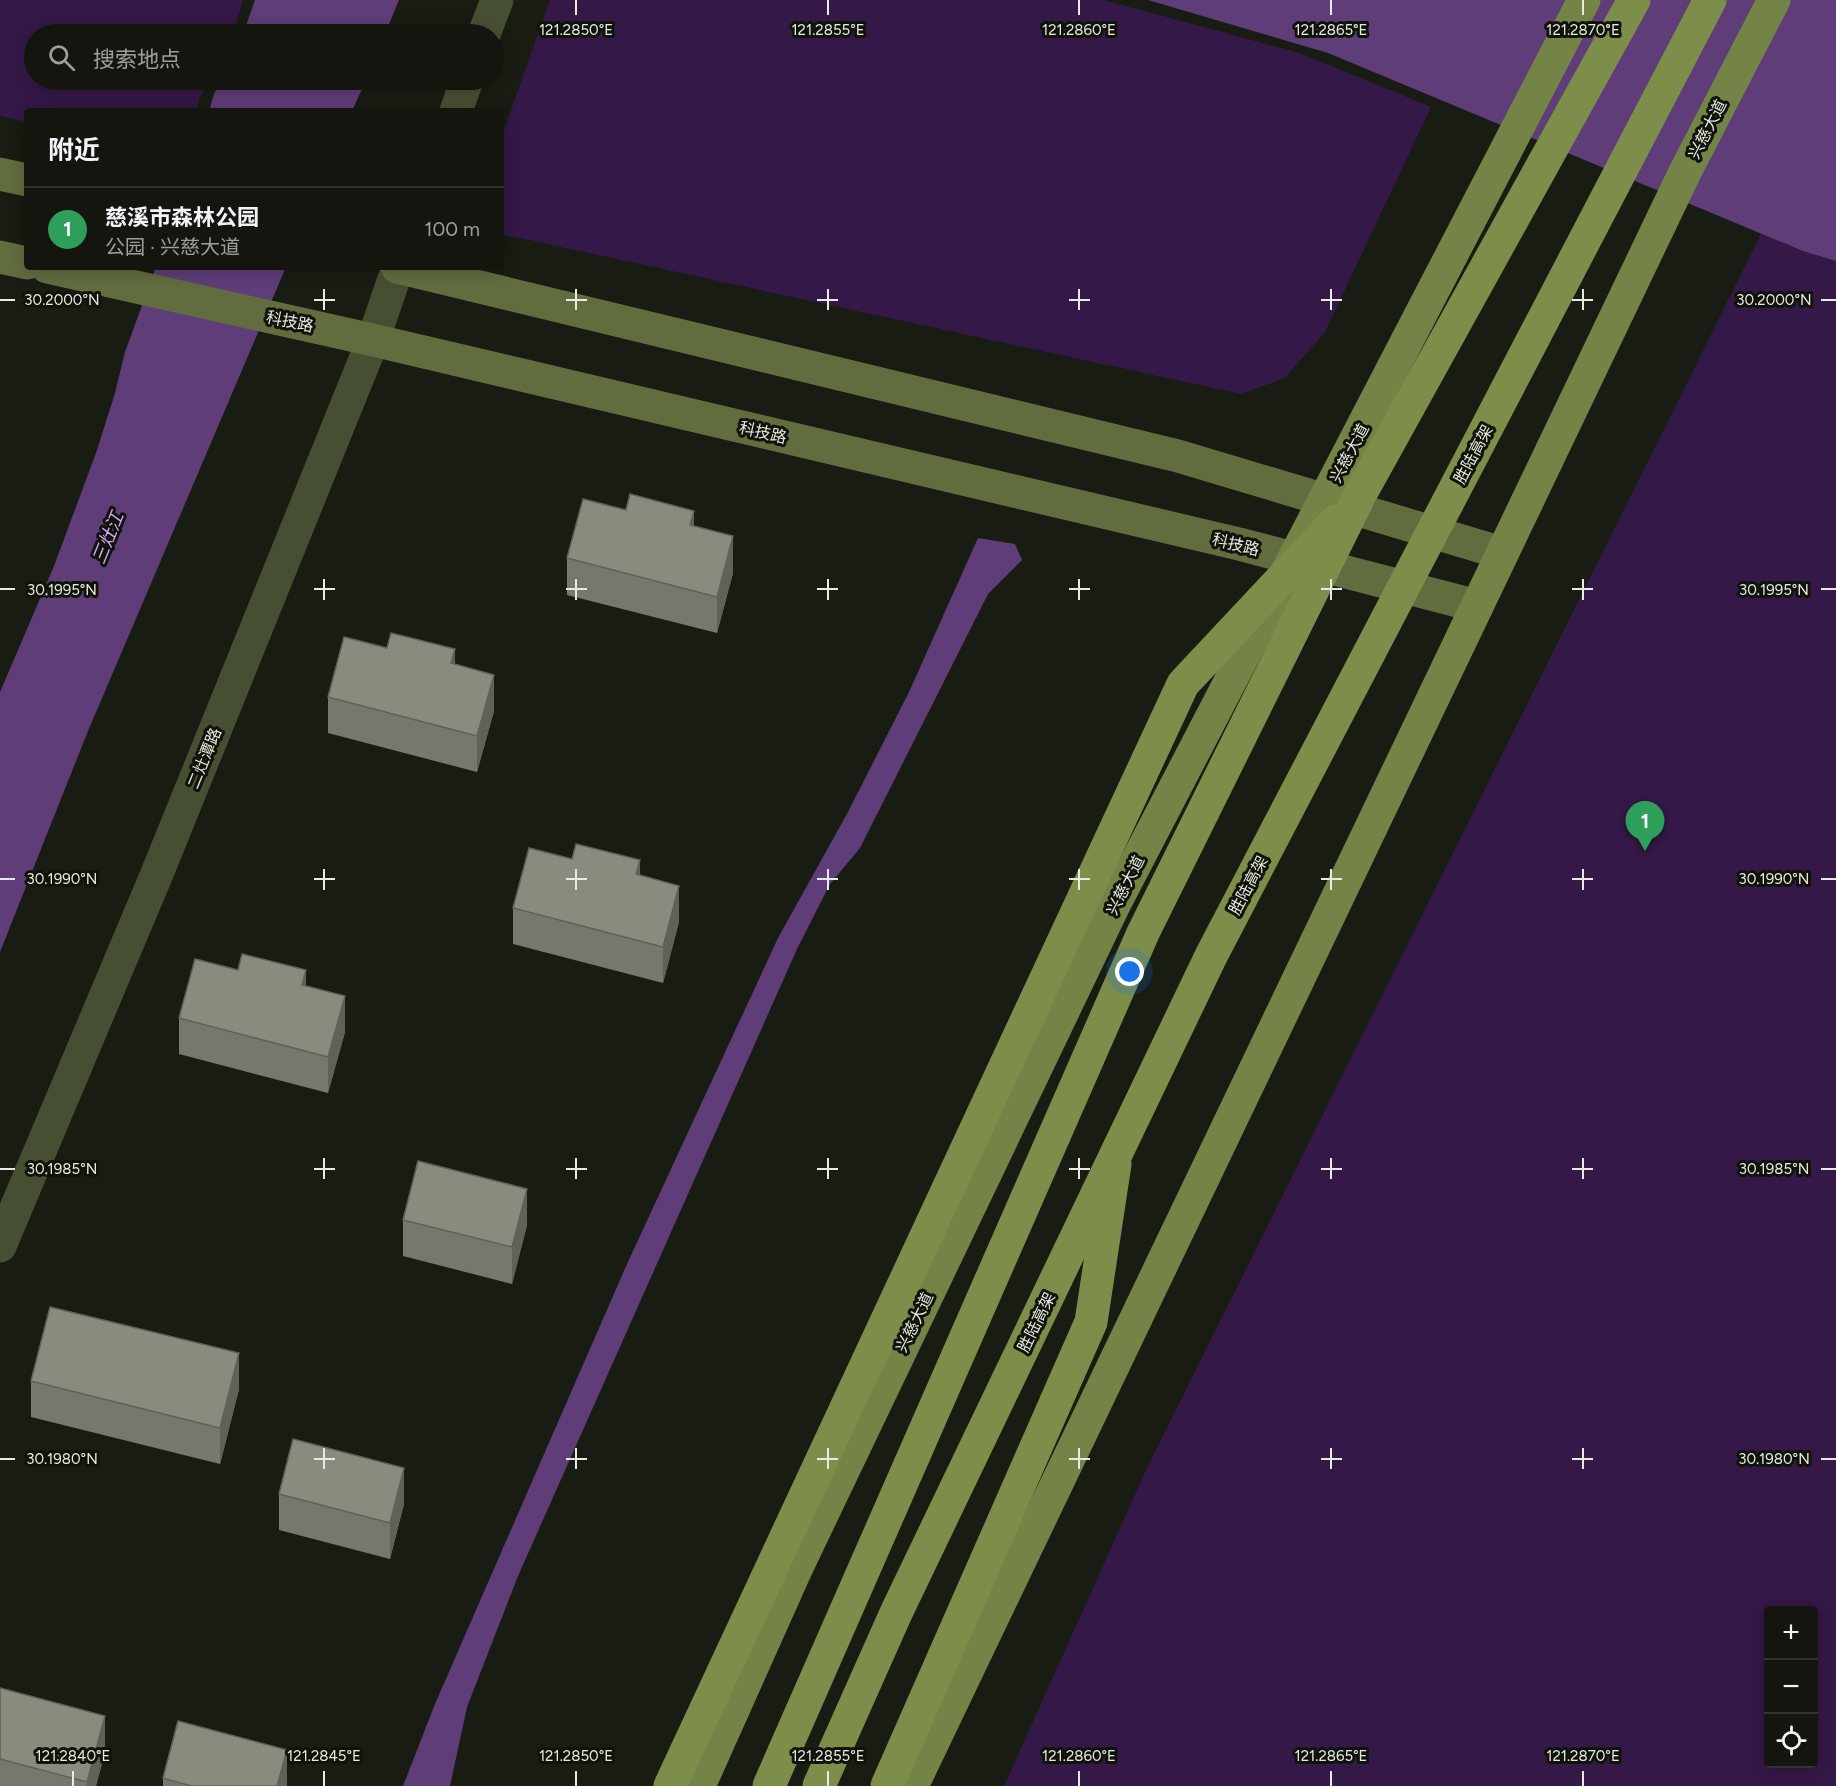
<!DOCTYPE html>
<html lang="zh">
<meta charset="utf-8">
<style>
body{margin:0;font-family:Figtree,"Noto Sans SC",sans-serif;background:#1c1e17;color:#f1f3f6}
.controls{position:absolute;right:18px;bottom:18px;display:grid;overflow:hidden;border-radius:6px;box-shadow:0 3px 15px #0003}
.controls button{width:54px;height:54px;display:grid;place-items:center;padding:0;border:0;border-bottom:2px solid #32342e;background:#13150e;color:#f1f3f6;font:30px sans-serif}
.you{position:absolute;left:1130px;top:972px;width:21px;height:21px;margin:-15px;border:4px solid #fff;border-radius:50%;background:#1a73e8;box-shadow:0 0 0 9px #1a73e833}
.badge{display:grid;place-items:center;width:39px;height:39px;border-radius:50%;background:#0b8043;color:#fff;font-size:20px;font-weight:700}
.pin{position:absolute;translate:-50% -50px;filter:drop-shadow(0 2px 3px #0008)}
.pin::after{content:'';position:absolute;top:32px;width:21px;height:18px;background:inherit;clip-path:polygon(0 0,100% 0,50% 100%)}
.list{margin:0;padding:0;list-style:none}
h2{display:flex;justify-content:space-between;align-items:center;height:78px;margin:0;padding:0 24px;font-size:26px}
h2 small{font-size:20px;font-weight:400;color:#9d9f9e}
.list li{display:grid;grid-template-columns:39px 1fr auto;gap:18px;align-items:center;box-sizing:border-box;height:84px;padding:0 24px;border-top:2px solid #32342e}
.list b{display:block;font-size:22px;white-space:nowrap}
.list p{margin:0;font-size:20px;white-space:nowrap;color:#9d9f9e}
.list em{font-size:20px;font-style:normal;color:#9d9f9e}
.icon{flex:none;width:33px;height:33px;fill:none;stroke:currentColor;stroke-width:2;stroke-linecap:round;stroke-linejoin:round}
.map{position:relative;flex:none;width:1836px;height:1786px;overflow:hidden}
.search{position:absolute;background:#13150e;box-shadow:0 3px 15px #0003;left:24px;top:24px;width:480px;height:66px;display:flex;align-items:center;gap:15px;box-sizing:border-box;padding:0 21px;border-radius:33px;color:#9d9f9e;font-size:22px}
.panel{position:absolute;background:#13150e;box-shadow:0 3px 15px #0003;left:24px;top:108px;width:480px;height:162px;border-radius:6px}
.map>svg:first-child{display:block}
.green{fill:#341847;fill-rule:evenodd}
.water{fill:#5f3d79}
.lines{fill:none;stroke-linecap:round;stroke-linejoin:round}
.minor{stroke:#474f33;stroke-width:33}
.secondary{stroke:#616d3f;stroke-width:33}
.primary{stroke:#748447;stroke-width:33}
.trunk{stroke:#7d8e4b;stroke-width:33}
.trunk-bridge{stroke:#7d8e4b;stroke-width:33}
.wall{fill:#75786c}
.shaded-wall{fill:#5f6258}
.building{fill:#888c7e;stroke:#5f6258;stroke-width:1.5}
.ticks{fill:none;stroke:#e7eae2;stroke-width:2}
.labels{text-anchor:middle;stroke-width:6;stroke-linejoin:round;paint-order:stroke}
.street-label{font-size:16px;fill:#e7eae2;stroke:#101309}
.water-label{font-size:18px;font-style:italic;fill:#d7a6ff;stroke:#101309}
.ticks-label{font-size:15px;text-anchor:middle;fill:#e7eae2;stroke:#101309;stroke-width:6;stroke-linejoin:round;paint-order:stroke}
</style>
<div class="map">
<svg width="1836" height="1786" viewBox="0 0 1836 1786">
<rect width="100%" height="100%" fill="#191c12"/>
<g class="green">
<polygon points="0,0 243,0 233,34 34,34 34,80 210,80 200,97 196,111 27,111 27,122 0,116"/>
<polygon points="550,0 1104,0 1300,53 1431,107 1325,332 1285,378 1241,394 501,234 501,138"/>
<path d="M1836,150V1786H1004L1147,1468L1761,234ZM1768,1610H1814V1764H1768Z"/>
</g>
<g class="water">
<polygon points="255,0 399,0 385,34 243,34"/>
<polygon points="1148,0 1836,0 1836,261 1803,251 1328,53"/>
<polygon points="221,80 366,80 352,111 209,111 214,94"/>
<polygon points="156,267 286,267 88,731 0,952 0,692 54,566 96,453 115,393 125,352"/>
<polygon points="978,538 1015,544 1022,560 988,594 860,848 830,884 797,949 518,1576 467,1707 450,1786 403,1786 435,1704 627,1264 778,938 848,812 909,692"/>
</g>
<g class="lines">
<g class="minor">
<polyline points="484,34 497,0"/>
<polyline points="456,111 467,80"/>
<polyline points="0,1246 156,876 373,340 398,267"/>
</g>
<g class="secondary">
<polyline points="0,174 27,180"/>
<polyline points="0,257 27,263"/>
<polyline points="47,267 373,340 1239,544 1477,606"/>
<polyline points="397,267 1178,456 1502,553"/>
</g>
<g class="primary">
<polyline points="699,1786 797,1567 1113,907 1584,0"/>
<polyline points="912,1786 1685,172 1774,0"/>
</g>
<polyline class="trunk" points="887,1786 1091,1322 1115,1164"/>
<g class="trunk-bridge">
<polyline points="670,1786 1183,684 1336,521"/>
<polyline points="769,1786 1143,933 1361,493 1634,0"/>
<polyline points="819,1786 896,1613 1211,956 1710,0"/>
</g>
</g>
<g class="wall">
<polygon points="626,510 694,526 733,573 717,633 567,595 567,558"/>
<polygon points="387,648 455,664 494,711 477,772 328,733 328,697"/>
<polygon points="572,859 640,875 679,922 663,983 513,944 513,908"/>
<polygon points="306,986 345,1032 328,1093 179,1054 179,1018"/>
<polygon points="403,1220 527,1225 512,1284 403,1256"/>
<polygon points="31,1381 239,1389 220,1464 31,1417"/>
<polygon points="279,1494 404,1504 390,1559 279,1530"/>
<polygon points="0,1688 105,1752 96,1786 0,1786"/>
<polygon points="163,1778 287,1786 163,1786"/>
</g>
<g class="shaded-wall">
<polygon points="694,511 694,547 690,525"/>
<polygon points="733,536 733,573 717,633 717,597"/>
<polygon points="455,649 455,686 451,663"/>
<polygon points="494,675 494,711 477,772 477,736"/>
<polygon points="640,860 640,896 636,874"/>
<polygon points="679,886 679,922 663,983 663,947"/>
<polygon points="306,970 306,1007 302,985"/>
<polygon points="345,996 345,1032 328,1093 328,1057"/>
<polygon points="527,1189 527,1225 512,1284 512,1247"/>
<polygon points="239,1353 239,1389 220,1464 220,1428"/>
<polygon points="404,1468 404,1504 390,1559 390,1523"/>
<polygon points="105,1716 105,1752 96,1786 87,1786 87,1782"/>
<polygon points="287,1750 287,1786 277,1786"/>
</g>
<g class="building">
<polygon points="630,494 694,511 690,525 733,536 717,597 567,558 583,499 626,510"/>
<polygon points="391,633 455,649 451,663 494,675 477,736 328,697 344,637 387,648"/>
<polygon points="576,844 640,860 636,874 679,886 663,947 513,908 529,848 572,859"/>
<polygon points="242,954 306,970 302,985 345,996 328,1057 179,1018 195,959 238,970"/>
<polygon points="418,1161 527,1189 512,1247 403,1220"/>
<polygon points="50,1307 239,1353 220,1428 31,1381"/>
<polygon points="293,1439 404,1468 390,1523 279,1494"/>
<polygon points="0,1688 105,1716 87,1782 0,1759"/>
<polygon points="178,1721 287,1750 277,1786 191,1786 163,1778"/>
</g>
<path class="ticks" d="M576,0V15M828,0V15M1079,0V15M1331,0V15M1583,0V15M324,289V310M576,289V310M828,289V310M1079,289V310M1331,289V310M1583,289V310M0,300H15M314,300H335M566,300H587M817,300H838M1069,300H1090M1321,300H1342M1572,300H1593M1821,300H1836M324,579V600M576,579V600M828,579V600M1079,579V600M1331,579V600M1583,579V600M0,589H15M314,589H335M566,589H587M817,589H838M1069,589H1090M1321,589H1342M1572,589H1593M1821,589H1836M324,869V890M576,869V890M828,869V890M1079,869V890M1331,869V890M1583,869V890M0,879H15M314,879H335M566,879H587M817,879H838M1069,879H1090M1321,879H1342M1572,879H1593M1821,879H1836M324,1158V1179M576,1158V1179M828,1158V1179M1079,1158V1179M1331,1158V1179M1583,1158V1179M0,1169H15M314,1169H335M566,1169H587M817,1169H838M1069,1169H1090M1321,1169H1342M1572,1169H1593M1821,1169H1836M324,1448V1469M576,1448V1469M828,1448V1469M1079,1448V1469M1331,1448V1469M1583,1448V1469M0,1459H15M314,1459H335M566,1459H587M817,1459H838M1069,1459H1090M1321,1459H1342M1572,1459H1593M1821,1459H1836M73,1771V1786M324,1771V1786M576,1771V1786M828,1771V1786M1079,1771V1786M1331,1771V1786M1583,1771V1786"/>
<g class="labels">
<g class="street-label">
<text transform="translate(1707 129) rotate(-63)" y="6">兴慈大道</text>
<text transform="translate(290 321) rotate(12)" y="6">科技路</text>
<text transform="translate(763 432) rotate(13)" y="6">科技路</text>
<text transform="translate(1349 453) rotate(-62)" y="6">兴慈大道</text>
<text transform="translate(1473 454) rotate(-62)" y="6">胜陆高架</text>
<text transform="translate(1236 544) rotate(14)" y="6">科技路</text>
<text transform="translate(204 758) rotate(-68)" y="6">二灶潭路</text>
<text transform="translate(1125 885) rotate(-63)" y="6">兴慈大道</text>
<text transform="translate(1248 885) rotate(-62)" y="6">胜陆高架</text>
<text transform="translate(914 1322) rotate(-64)" y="6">兴慈大道</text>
<text transform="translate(1036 1322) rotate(-64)" y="6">胜陆高架</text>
</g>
<g class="water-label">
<text transform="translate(108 538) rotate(-68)" y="6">三灶江</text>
</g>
</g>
<g class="ticks-label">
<text x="576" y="35">121.2850°E</text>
<text x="828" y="35">121.2855°E</text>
<text x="1079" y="35">121.2860°E</text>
<text x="1331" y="35">121.2865°E</text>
<text x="1583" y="35">121.2870°E</text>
<text x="62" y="305">30.2000°N</text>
<text x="1774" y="305">30.2000°N</text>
<text x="62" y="595">30.1995°N</text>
<text x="1774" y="595">30.1995°N</text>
<text x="62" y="884">30.1990°N</text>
<text x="1774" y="884">30.1990°N</text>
<text x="62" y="1174">30.1985°N</text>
<text x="1774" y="1174">30.1985°N</text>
<text x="62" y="1464">30.1980°N</text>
<text x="1774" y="1464">30.1980°N</text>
<text x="73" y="1761">121.2840°E</text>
<text x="324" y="1761">121.2845°E</text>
<text x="576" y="1761">121.2850°E</text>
<text x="828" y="1761">121.2855°E</text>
<text x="1079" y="1761">121.2860°E</text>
<text x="1331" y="1761">121.2865°E</text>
<text x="1583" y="1761">121.2870°E</text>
</g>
</svg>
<div class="controls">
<button>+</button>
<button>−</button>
<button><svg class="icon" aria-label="locate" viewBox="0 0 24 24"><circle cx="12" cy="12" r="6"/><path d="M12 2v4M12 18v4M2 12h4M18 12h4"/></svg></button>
</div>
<div class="you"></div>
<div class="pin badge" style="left:1645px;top:851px;background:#2e9e5b">1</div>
<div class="search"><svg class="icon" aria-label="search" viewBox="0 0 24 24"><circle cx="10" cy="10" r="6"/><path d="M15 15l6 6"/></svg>搜索地点</div>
<section class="panel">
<h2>附近<small></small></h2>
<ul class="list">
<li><span class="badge" style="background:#2e9e5b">1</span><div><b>慈溪市森林公园</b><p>公园 · 兴慈大道</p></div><em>100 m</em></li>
</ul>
</section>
</div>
